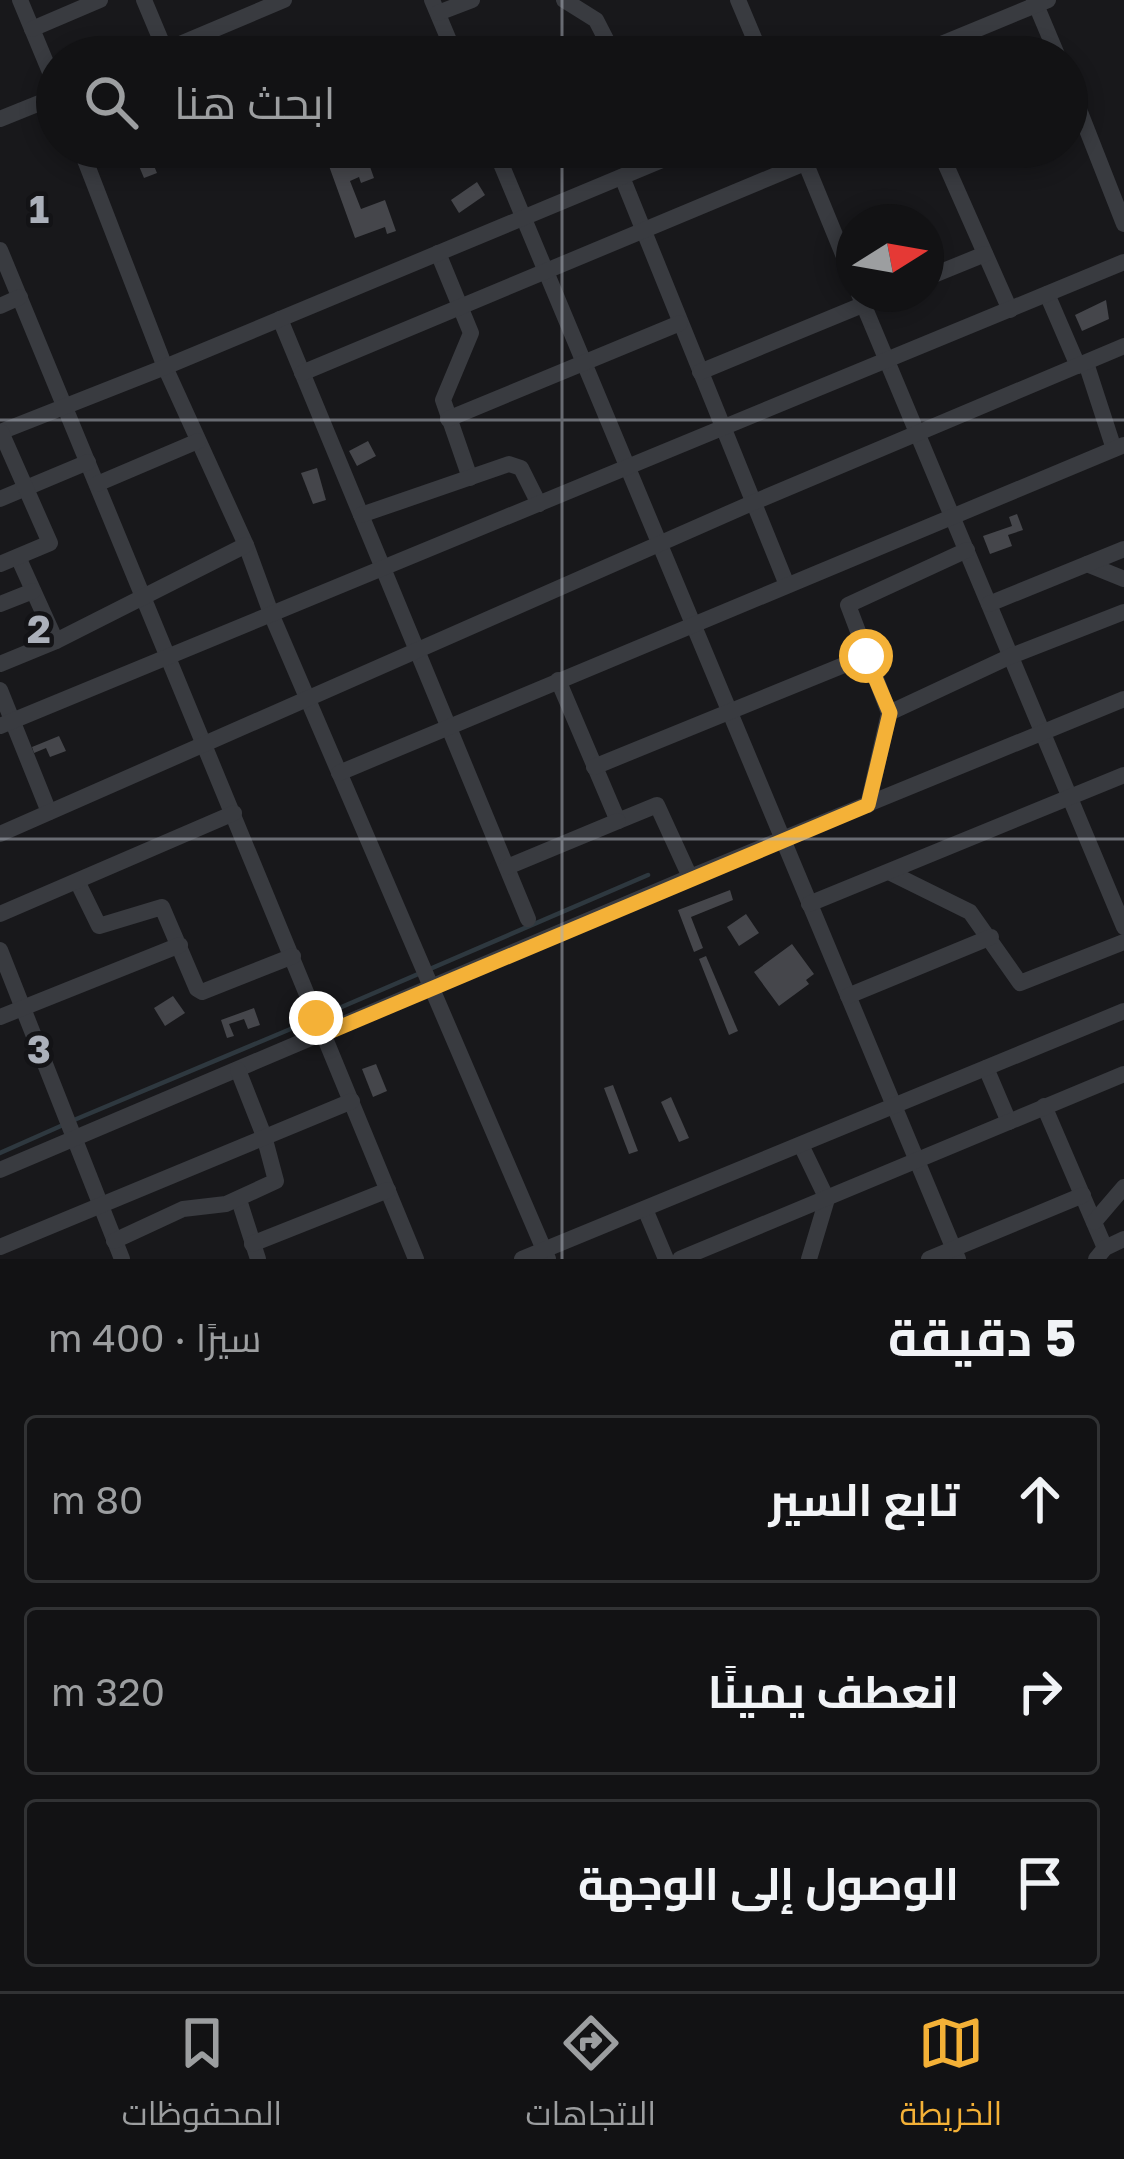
<!DOCTYPE html>
<html lang="ar">
<meta charset="utf-8">
<style>
body{margin:0;font-family:"Golos Text",Cairo,sans-serif;background:#1f2022;color:#f1f3f6;direction:rtl}
.compass{position:absolute;left:836px;top:204px;width:108px;height:108px;border-radius:50%;background:#121214;box-shadow:0 6px 18px #0003;rotate:79deg}
.stop{position:absolute;width:36px;height:36px;margin:-27px;border:9px solid #f4b137;border-radius:50%;background:#fff}
.stop.end{background:#f4b137;border-color:#fff;box-shadow:0 3px 12px #0008}
.list{margin:0;padding:0;list-style:none}
h2{display:flex;justify-content:space-between;align-items:center;height:156px;margin:0;padding:0 48px;font-size:51px}
h2 small{font-size:39px;font-weight:400;color:#9c9ea0}
.list li{display:grid;grid-template-columns:78px 1fr auto;gap:36px;align-items:center;box-sizing:border-box;height:168px;margin:0 24px 24px;padding:0 24px;border:3px solid #313234;border-radius:12px}
.list b{display:block;font-size:45px;white-space:nowrap}
.list em{font-size:39px;font-style:normal;color:#9c9ea0}
.icon{flex:none;width:66px;height:66px;fill:none;stroke:currentColor;stroke-width:2;stroke-linecap:round;stroke-linejoin:round}
.map{position:relative;flex:none;width:1124px;height:1259px;overflow:hidden;direction:ltr}
.search{position:absolute;background:#121214;box-shadow:0 6px 18px #0003;left:36px;right:36px;top:36px;height:132px;display:flex;align-items:center;gap:30px;box-sizing:border-box;padding:0 42px;border-radius:66px;color:#9c9ea0;font-size:45px}
.sheet{height:732px;background:#121214}
nav{display:flex;justify-content:space-around;align-items:center;box-sizing:border-box;height:168px;border-top:3px solid #313234;background:#121214;font-size:33px;color:#9c9ea0}
nav a{display:grid;justify-items:center;gap:6px}
nav .on{color:#f4b137}
.map>svg:first-child{display:block}
.lines{fill:none;stroke-linecap:round;stroke-linejoin:round}
.stream{stroke:#2e383f;stroke-width:4.5}
.building{fill:#45464b}
.minor{stroke:#393b40;stroke-width:16}
.route{stroke:#f4b137;stroke-width:15}
.grid{fill:none;stroke:#abb0ba;stroke-width:3;stroke-opacity:0.55}
.grid-label{font-size:39px;text-anchor:middle;font-weight:bold;fill:#abb0ba;stroke:#131316;stroke-width:9;stroke-linejoin:round;paint-order:stroke}
</style>
<div class="map">
<svg width="1124" height="1259" viewBox="0 0 1124 1259">
<rect width="100%" height="100%" fill="#18181b"/>
<g class="lines">
<g class="stream">
<polyline points="323,1015 648,875"/>
<polyline points="74,1120 312,1020"/>
<polyline points="0,1153 63,1125"/>
</g>
</g>
<g class="building">
<polygon points="131,147 146,147 157,173 144,178"/>
<polygon points="363,147 374,178 361,183 359,177 350,181 361,209 385,200 396,231 387,234 385,227 355,238 329,166 355,156 352,148"/>
<polygon points="477,182 485,195 459,213 451,200"/>
<polygon points="1106,300 1109,319 1082,331 1075,315"/>
<polygon points="368,441 376,456 357,466 349,451"/>
<polygon points="317,468 326,500 313,504 301,473"/>
<polygon points="1017,514 1023,530 1008,535 1012,546 990,554 983,536 1012,526 1009,517"/>
<polygon points="59,736 66,751 50,757 46,748 34,753 32,747"/>
<polygon points="730,890 733,900 691,917 703,948 694,952 678,910"/>
<polygon points="746,914 759,933 739,946 727,927"/>
<polygon points="792,944 814,974 806,980 809,984 779,1006 754,972"/>
<polygon points="706,956 738,1031 729,1035 699,959"/>
<polygon points="173,996 185,1013 165,1026 154,1008"/>
<polygon points="254,1008 260,1025 248,1029 244,1019 229,1024 234,1036 227,1038 221,1020"/>
<polygon points="376,1064 387,1091 373,1097 362,1069"/>
<polygon points="613,1085 638,1151 629,1154 604,1088"/>
<polygon points="671,1097 689,1138 679,1142 661,1102"/>
</g>
<g class="lines">
<g class="minor">
<polyline points="20,0 57,89"/>
<polyline points="144,0 165,50"/>
<polyline points="432,0 456,57"/>
<polyline points="564,0 596,20 615,57"/>
<polyline points="738,0 762,57"/>
<polyline points="1034,0 1058,57"/>
<polyline points="438,13 472,0"/>
<polyline points="32,29 100,0"/>
<polyline points="149,57 284,0"/>
<polyline points="738,57 758,48"/>
<polyline points="910,57 1048,0"/>
<polyline points="1067,79 1124,224"/>
<polyline points="0,119 57,96"/>
<polyline points="80,147 165,367 246,545 272,616 548,1259"/>
<polyline points="494,147 958,1259"/>
<polyline points="799,147 854,281"/>
<polyline points="938,147 1010,310"/>
<polyline points="622,177 787,585"/>
<polyline points="0,250 416,1259"/>
<polyline points="438,253 471,333 443,400 470,478"/>
<polyline points="926,278 985,254"/>
<polyline points="859,294 1124,927"/>
<polyline points="1047,294 1078,366"/>
<polyline points="0,306 20,297"/>
<polyline points="280,319 528,919"/>
<polyline points="1086,363 1114,449"/>
<polyline points="700,372 889,294"/>
<polyline points="302,373 843,147"/>
<polyline points="448,419 680,323"/>
<polyline points="0,432 165,367 693,147"/>
<polyline points="97,484 198,441"/>
<polyline points="0,499 88,462"/>
<polyline points="361,515 509,464 521,468 539,504"/>
<polyline points="18,557 56,641"/>
<polyline points="0,564 50,543 1,432"/>
<polyline points="1087,564 1124,579"/>
<polyline points="0,604 33,591"/>
<polyline points="989,604 1124,549"/>
<polyline points="0,664 56,641 246,545"/>
<polyline points="558,680 618,821 657,805 690,877"/>
<polyline points="0,690 49,812"/>
<polyline points="889,713 1011,656 1124,612"/>
<polyline points="0,726 1124,262"/>
<polyline points="594,767 866,656"/>
<polyline points="339,773 1124,445"/>
<polyline points="868,805 889,713 848,605 967,550"/>
<polyline points="0,834 752,503 1124,346"/>
<polyline points="507,867 618,821"/>
<polyline points="889,872 970,912 1020,983 1124,942"/>
<polyline points="78,883 99,926 162,907 197,989 202,992 293,956"/>
<polyline points="809,904 1124,775"/>
<polyline points="0,914 234,813"/>
<polyline points="0,950 122,1259"/>
<polyline points="848,996 991,937"/>
<polyline points="0,1017 180,945"/>
<polyline points="986,1068 1009,1122"/>
<polyline points="1044,1106 1105,1248"/>
<polyline points="801,1145 827,1199 809,1259"/>
<polyline points="0,1170 690,877 1124,699"/>
<polyline points="239,1200 258,1259"/>
<polyline points="645,1209 666,1259"/>
<polyline points="1094,1222 1124,1187"/>
<polyline points="114,1241 183,1209 226,1204 276,1181 264,1136 238,1070"/>
<polyline points="252,1244 388,1190"/>
<polyline points="0,1247 352,1101"/>
<polyline points="522,1259 1124,1011"/>
<polyline points="680,1259 1124,1074"/>
<polyline points="929,1259 1083,1195"/>
<polyline points="1096,1259 1105,1248 1124,1239"/>
</g>
</g>
<g class="lines">
<polyline class="route" points="316,1018 324,1034 868,805 890,713 866,656"/>
</g>
<path class="grid" d="M562,0V57M562,147V1259M0,420H1124M0,839H1124"/>
<g class="grid-label">
<text x="39" y="223">1</text>
<text x="39" y="643">2</text>
<text x="39" y="1063">3</text>
</g>
</svg>
<svg class="compass" viewBox="-18 -18 36 36"><path d="M0-13l5 13h-10z" fill="#e53935"/><path d="M0 13l5-13h-10z" fill="#9c9ea0"/></svg>
<div class="stop" style="left:866px;top:656px"></div>
<div class="stop end" style="left:316px;top:1018px"></div>
<div class="search"><svg class="icon" aria-label="search" viewBox="0 0 24 24"><circle cx="10" cy="10" r="6"/><path d="M15 15l6 6"/></svg>ابحث هنا</div>
</div>
<section class="sheet">
<h2>5 دقيقة<small>سيرًا · 400 m</small></h2>
<ul class="list">
<li><svg class="icon" aria-label="ahead" viewBox="0 0 24 24"><path d="M12 20V5M6 11l6-6 6 6"/></svg><div><b>تابع السير</b></div><em>80 m</em></li>
<li><svg class="icon" aria-label="right" viewBox="0 0 24 24"><path d="M7 20v-9h11M14 6l5 5-5 5"/></svg><div><b>انعطف يمينًا</b></div><em>320 m</em></li>
<li><svg class="icon" aria-label="arrive" viewBox="0 0 24 24"><path d="M6 21V4h12l-3 4 3 4H6"/></svg><div><b>الوصول إلى الوجهة</b></div></li>
</ul>
</section>
<nav>
<a class="on"><svg class="icon" aria-label="map" viewBox="0 0 24 24"><path d="M3 6l6-2 6 2 6-2v14l-6 2-6-2-6 2zM9 4v14M15 6v14"/></svg>الخريطة</a>
<a><svg class="icon" aria-label="directions" viewBox="0 0 24 24"><path d="M12 3l9 9-9 9-9-9zM9 14v-3h6M13 9l2 2-2 2"/></svg>الاتجاهات</a>
<a><svg class="icon" aria-label="saved" viewBox="0 0 24 24"><path d="M7 4h10v16l-5-4-5 4z"/></svg>المحفوظات</a>
</nav>
